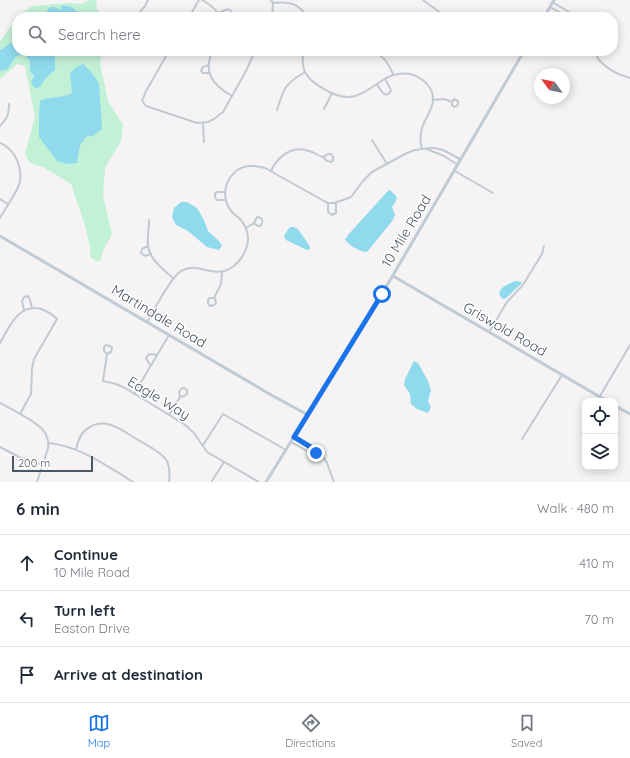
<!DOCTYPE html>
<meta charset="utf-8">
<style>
body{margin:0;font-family:Quicksand,sans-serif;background:#f6f6f7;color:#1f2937}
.controls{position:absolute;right:12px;bottom:12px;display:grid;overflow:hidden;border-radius:8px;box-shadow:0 2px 10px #0003}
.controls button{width:36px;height:36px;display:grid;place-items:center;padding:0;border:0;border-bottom:1px solid #e0e1e3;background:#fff;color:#1f2937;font:20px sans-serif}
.compass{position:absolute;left:534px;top:68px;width:36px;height:36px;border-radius:50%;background:#fff;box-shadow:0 2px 10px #0003;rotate:303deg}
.scale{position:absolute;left:12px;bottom:10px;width:81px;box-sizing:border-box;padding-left:4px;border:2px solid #4a5661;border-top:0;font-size:11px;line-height:14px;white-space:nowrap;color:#4a5661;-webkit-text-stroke:3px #fff;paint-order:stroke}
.stop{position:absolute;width:12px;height:12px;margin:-9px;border:3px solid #1a73e8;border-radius:50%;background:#fff}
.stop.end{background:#1a73e8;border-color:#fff;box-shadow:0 1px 4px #0008}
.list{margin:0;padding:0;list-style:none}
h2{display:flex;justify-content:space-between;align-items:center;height:52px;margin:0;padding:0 16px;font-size:17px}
h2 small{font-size:13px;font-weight:400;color:#747a83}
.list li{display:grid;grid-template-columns:26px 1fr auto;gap:12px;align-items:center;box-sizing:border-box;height:56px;padding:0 16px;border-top:1px solid #e0e1e3}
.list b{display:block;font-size:15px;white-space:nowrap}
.list p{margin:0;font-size:13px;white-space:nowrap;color:#747a83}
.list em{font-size:13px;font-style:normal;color:#747a83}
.icon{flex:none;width:22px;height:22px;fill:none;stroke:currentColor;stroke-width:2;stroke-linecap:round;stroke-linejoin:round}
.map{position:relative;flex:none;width:630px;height:482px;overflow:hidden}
.search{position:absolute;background:#fff;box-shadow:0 2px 10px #0003;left:12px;right:12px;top:12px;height:44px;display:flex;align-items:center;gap:10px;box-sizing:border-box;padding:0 14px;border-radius:16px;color:#747a83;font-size:15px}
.sheet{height:220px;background:#fff}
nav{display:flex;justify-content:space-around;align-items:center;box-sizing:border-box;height:56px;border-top:1px solid #e0e1e3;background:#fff;font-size:11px;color:#747a83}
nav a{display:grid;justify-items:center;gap:2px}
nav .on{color:#1a73e8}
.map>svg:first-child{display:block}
.green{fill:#c3f1d5;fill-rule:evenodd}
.water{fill:#90daee}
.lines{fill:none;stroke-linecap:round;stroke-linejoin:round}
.street{stroke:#c1cad2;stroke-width:2}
.secondary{stroke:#c1cbd6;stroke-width:3}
.route{stroke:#1a73e8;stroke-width:5}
.labels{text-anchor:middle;stroke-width:3;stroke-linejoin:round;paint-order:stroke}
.street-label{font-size:14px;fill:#4a5661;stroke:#fff}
</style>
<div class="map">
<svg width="630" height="482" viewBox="0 0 630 482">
<rect width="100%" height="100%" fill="#f5f3f3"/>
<g class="green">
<polygon points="88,0 96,0 97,10 104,14 105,17 69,17 77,13 76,10 68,6 60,10 48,10 39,17 17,17 32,6 70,3 82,4"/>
<path d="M17,18V27L12,26C14,28 16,32 17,35C19,41 4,47 0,50V41Z"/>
<path d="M57,51H102L100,64L108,101L123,125L121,141L105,168L103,196L112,234L103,251L100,261H96L90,257V247L85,225L71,184L43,167L30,163L25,154L35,117L25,66L17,64L0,79V71L7,70L15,58L23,53L30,61V72L40,87L46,78L55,70V54ZM72,93L93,136L86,137L80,146L77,163L47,98L66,96Z"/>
</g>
<g class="water">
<path d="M62,6C68,5 75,8 78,13L69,17H39L48,10L50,7H55L60,10Z"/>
<polygon points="17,38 17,51 57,51 55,54 55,70 46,78 40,87 35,88 31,83 34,76 30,72 30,61 23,53 15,58 7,70 0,71 0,50 14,41"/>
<path d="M83,64L91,72L99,83L102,129L93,136L86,137L80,146L77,163L68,164L57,161L39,137V114L40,101C52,95 61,99 72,93L70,73L75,68Z"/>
<path d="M390,190L396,196L397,199L392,207L395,215L393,220L367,252C360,252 350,246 345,240L348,235L387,192Z"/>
<polygon points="181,202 187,202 197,208 204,220 208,231 220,242 222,246 219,250 207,247 188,231 176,225 172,217 174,208"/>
<polygon points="290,227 293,227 298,229 309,245 310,248 309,250 307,250 286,240 284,237 285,234"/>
<path d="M516,281L521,282L522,283L506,298L503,299C492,290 509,283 516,281Z"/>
<polygon points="414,361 418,363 428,381 431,390 428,401 431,407 428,413 417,409 411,404 410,394 404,385 405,379"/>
</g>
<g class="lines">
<g class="street">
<path d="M202,0C209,4 217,9 220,17"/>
<polyline points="271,0 273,3 272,17"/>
<polyline points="423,0 446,17"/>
<polyline points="552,2 571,13 573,17"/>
<path d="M273,3C288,1 299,3 307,17"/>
<polyline points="550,7 568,17"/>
<polyline points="218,13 228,9 231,11 232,14 231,17"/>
<polyline points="136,17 145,6 148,0"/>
<polyline points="189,17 199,0"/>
<polyline points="169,51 146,91 142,101 146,106 197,123 208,122 214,119 223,112 246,71 255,51"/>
<path d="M212,51C203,74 213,85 232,96"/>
<path d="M304,51C302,58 302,65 305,72C311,84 336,98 349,97C372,95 384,69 410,74C419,76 425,81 430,88C439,103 426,115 422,128C420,135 420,142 422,149"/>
<path d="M374,51C385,58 388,63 393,74"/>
<path d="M594,51C596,54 597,57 599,60C607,69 619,75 630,78"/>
<polyline points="347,55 349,51"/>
<polyline points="209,65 203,67 201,71 203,73 210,73"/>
<path d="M377,84C380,89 385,100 391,91L390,88L385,79"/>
<polyline points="433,100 444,99 452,102 452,105 454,107 457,106 458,104 458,101 454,99 452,102"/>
<polyline points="324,109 332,93"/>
<path d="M277,110C284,87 285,84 305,72"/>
<polyline points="203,123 204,142"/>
<path d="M0,126C7,118 9,115 9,104"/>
<polyline points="372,140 387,164"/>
<path d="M0,143C3,144 6,146 8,148C18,156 23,173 19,185C14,197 6,207 0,218"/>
<polyline points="427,149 444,156 458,165"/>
<polygon points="328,154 331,154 333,157 333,160 332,162 327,161 323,157"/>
<path d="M271,171C278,156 292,145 309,151C314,152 318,156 323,157"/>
<polyline points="455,171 493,193"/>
<polyline points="225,192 218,192 215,193 215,197 217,200 226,200"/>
<polyline points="0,199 8,204"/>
<polyline points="328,203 328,212 332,215 336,213 336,202"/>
<path d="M149,220C149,228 147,237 148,246C150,260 163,269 173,278"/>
<path d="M246,228L254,223L257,217L261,218C263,221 263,223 260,226H258L254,223"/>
<polyline points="148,246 142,249 141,253 145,256 151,254"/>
<polyline points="214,298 210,298 208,300 208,303 210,306 214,305 216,303 215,299 214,298 221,284 222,272"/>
<polyline points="24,310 22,301 24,297 28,296 30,300 32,308"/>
<path d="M147,322C155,309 170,278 181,271C193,265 199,269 211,271C229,275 242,262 247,246C250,236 246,225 239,218C236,216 234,214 232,212C222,200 223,184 234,173C243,164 254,165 265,168L324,201L328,203H334L346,199L351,197L363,181L372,172L405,154L415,150L430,148H434L443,150L460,159"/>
<polyline points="489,332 507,302 522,286 526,280 542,254 544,246"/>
<path d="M0,343C9,327 19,303 41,309C47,311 52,314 57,319L34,359L32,369L31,394L20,414"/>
<polyline points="107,354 104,351 104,347 106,345 110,346 112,348 111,352 107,354 103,381 116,384 125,388 184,424 194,433 207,452 259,482"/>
<polyline points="150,365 146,358 148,355 151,354 157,355"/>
<polyline points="134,394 169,335"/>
<polyline points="600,396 630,345"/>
<path d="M0,403C11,409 36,421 43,430C47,435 49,441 48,448L37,482"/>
<polyline points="169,415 180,397 179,392 181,389 184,388 187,390 187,394 184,396 180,397"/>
<polyline points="294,437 314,449 316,453"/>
<polyline points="522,439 562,375"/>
<polyline points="291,442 311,453 316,453 322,455 327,463 334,482"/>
<path d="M48,443C80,446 107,466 133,482"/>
<polyline points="203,445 205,442 223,414 286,450"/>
<polyline points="0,447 19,457 42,465"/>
<path d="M76,449C78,440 81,431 90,427C107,416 125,433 140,441C148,446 162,452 167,461C170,468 170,475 169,482"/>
<polyline points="212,481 224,462"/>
</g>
<g class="secondary">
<polyline points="544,17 554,0"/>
<polyline points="0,236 273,396 308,415"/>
<polyline points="393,276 607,401"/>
<polyline points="615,406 630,414"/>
<polyline points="266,482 382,294 524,51"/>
</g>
</g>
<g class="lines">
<polyline class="route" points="316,453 314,449 294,437 382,294"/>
</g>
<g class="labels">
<g class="street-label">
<text transform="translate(406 231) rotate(-59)" y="5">10 Mile Road</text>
<text transform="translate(159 316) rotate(31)" y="5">Martindale Road</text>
<text transform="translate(505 329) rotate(30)" y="5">Griswold Road</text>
<text transform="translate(159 398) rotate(31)" y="5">Eagle Way</text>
</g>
</g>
</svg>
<div class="controls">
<button><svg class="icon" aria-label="locate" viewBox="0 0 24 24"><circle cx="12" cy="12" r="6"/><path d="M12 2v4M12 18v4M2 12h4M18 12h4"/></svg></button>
<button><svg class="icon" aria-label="layers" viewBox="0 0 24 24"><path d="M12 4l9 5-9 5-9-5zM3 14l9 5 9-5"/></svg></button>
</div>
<svg class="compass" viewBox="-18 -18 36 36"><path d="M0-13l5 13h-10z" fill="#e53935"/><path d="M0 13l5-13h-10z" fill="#747a83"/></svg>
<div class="scale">200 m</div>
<div class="stop" style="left:382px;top:294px"></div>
<div class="stop end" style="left:316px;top:453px"></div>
<div class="search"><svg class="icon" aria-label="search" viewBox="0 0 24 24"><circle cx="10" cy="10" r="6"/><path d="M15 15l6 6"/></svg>Search here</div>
</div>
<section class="sheet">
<h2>6 min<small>Walk · 480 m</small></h2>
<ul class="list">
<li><svg class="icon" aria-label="ahead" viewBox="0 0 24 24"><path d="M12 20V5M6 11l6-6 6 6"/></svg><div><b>Continue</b><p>10 Mile Road</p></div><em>410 m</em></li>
<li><svg class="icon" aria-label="left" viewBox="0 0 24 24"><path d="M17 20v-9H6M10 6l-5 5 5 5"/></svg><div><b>Turn left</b><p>Easton Drive</p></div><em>70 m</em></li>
<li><svg class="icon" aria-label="arrive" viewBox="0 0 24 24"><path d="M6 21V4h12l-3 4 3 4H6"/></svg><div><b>Arrive at destination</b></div></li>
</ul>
</section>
<nav>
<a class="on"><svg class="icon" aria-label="map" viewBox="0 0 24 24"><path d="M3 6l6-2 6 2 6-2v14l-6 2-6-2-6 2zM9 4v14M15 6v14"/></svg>Map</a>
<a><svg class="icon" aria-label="directions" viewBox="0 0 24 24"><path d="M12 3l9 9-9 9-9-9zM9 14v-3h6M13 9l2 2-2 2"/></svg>Directions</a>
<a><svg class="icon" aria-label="saved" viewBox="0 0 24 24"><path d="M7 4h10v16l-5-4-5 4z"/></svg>Saved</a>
</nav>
